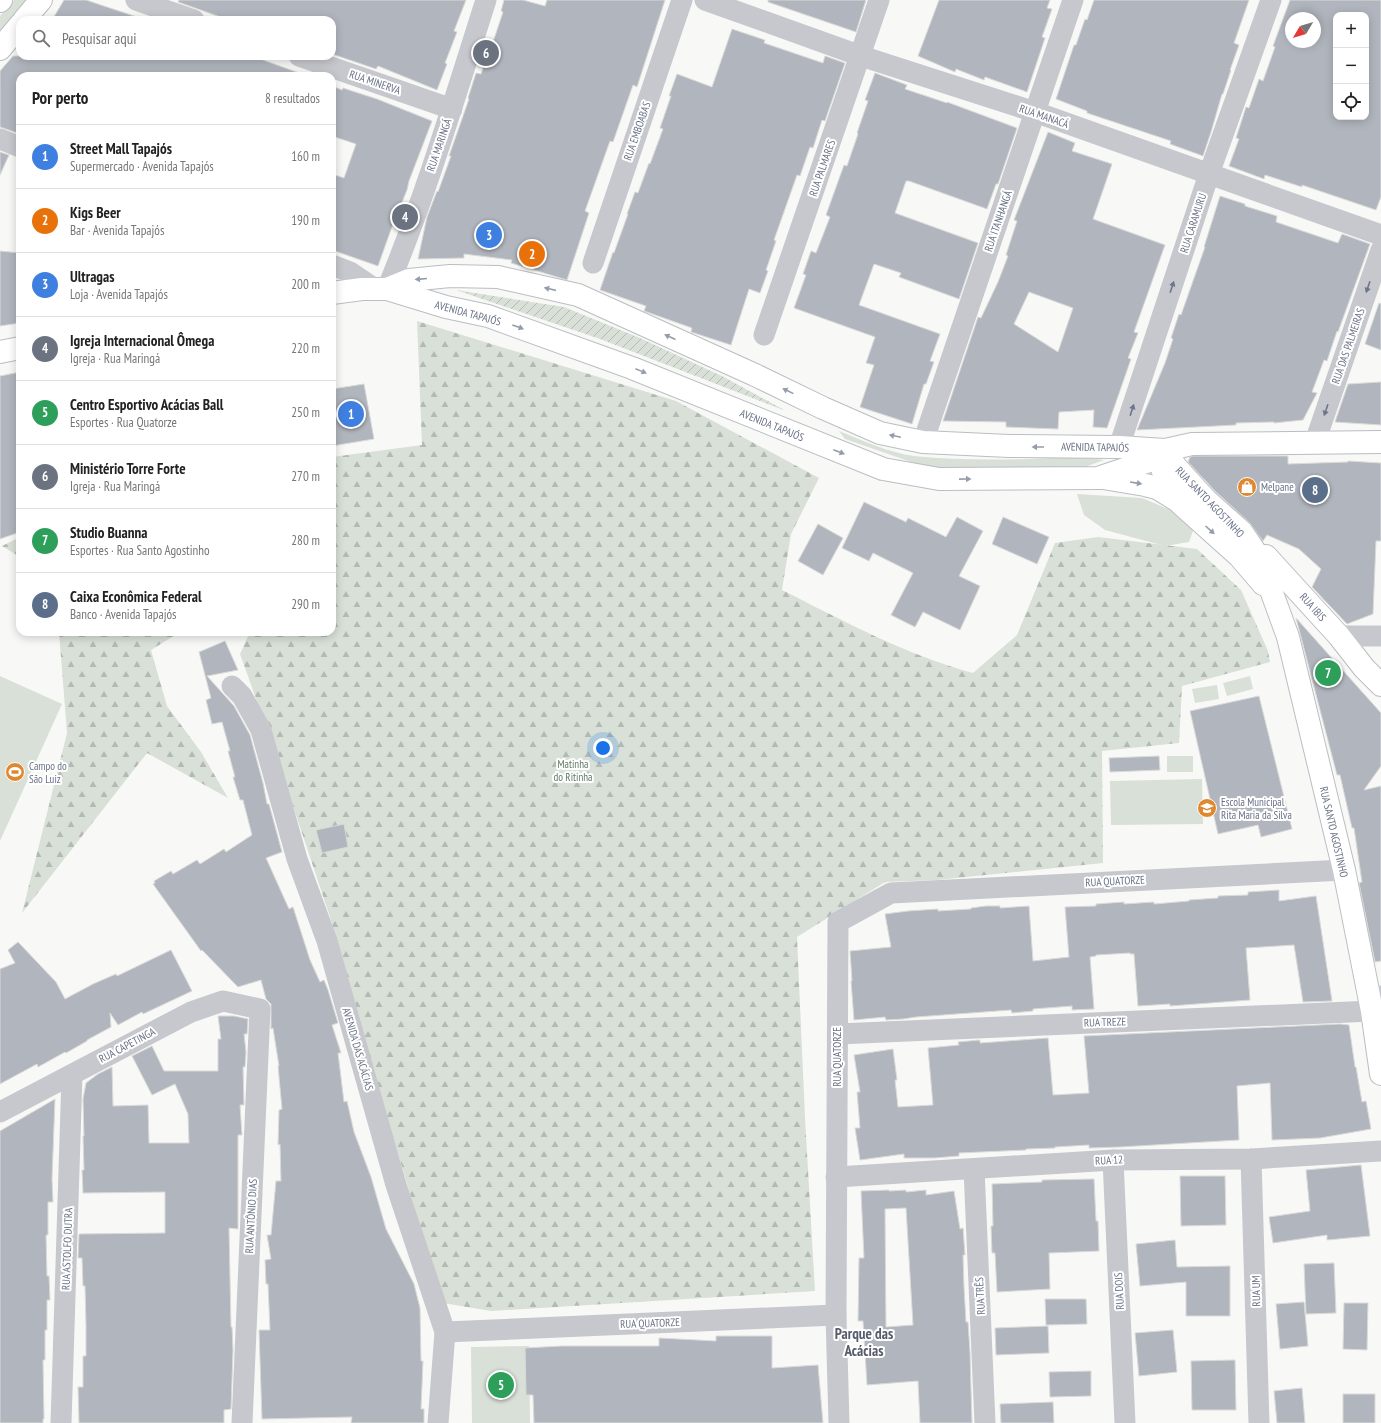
<!DOCTYPE html>
<html lang="pt">
<meta charset="utf-8">
<style>
body{margin:0;font-family:"PT Sans Narrow",sans-serif;background:#f2f2f2;color:#222}
.controls{position:absolute;right:12px;top:12px;display:grid;overflow:hidden;border-radius:8px;box-shadow:0 2px 10px #0003}
.controls button{width:36px;height:36px;display:grid;place-items:center;padding:0;border:0;border-bottom:1px solid #e0e0e0;background:#fff;color:#222;font:20px sans-serif}
.compass{position:absolute;left:1285px;top:12px;width:36px;height:36px;border-radius:50%;background:#fff;box-shadow:0 2px 10px #0003;rotate:232deg}
.you{position:absolute;left:603px;top:748px;width:14px;height:14px;margin:-10px;border:3px solid #fff;border-radius:50%;background:#1a73e8;box-shadow:0 0 0 6px #1a73e833}
.badge{display:grid;place-items:center;width:26px;height:26px;border-radius:50%;background:#775028;color:#fff;font-size:13px;font-weight:700}
.pin{position:absolute;translate:-50% -50%;border:2px solid #fff;box-shadow:0 1px 4px #0006}
.list{margin:0;padding:0;list-style:none}
h2{display:flex;justify-content:space-between;align-items:center;height:52px;margin:0;padding:0 16px;font-size:17px}
h2 small{font-size:13px;font-weight:400;color:#767676}
.list li{display:grid;grid-template-columns:26px 1fr auto;gap:12px;align-items:center;box-sizing:border-box;height:64px;padding:0 16px;border-top:1px solid #e0e0e0}
.list b{display:block;font-size:15px;white-space:nowrap}
.list p{margin:0;font-size:13px;white-space:nowrap;color:#767676}
.list em{font-size:13px;font-style:normal;color:#767676}
.icon{flex:none;width:22px;height:22px;fill:none;stroke:currentColor;stroke-width:2;stroke-linecap:round;stroke-linejoin:round}
.map{position:relative;flex:none;width:1381px;height:1423px;overflow:hidden}
.search{position:absolute;background:#fff;box-shadow:0 2px 10px #0003;left:16px;top:16px;width:320px;height:44px;display:flex;align-items:center;gap:10px;box-sizing:border-box;padding:0 14px;border-radius:12px;color:#767676;font-size:15px}
.panel{position:absolute;background:#fff;box-shadow:0 2px 10px #0003;left:16px;top:72px;width:320px;height:564px;border-radius:12px}
.map>svg:first-child{display:block}
.green{fill:#d8e0d7}
.forest{fill:url(#forest-firs)}
.garden{fill:url(#garden-furrows)}
.building{fill:#b1b5bd;stroke:#dadad8;fill-rule:evenodd}
.lines{fill:none;stroke-linecap:round;stroke-linejoin:round}
.secondary-casing{stroke:#bbbdc3;stroke-width:24}
.street{stroke:#c6c8cd;stroke-width:21}
.secondary{stroke:#fff;stroke-width:22}
.oneway{fill:#959caa}
.oneway2{fill:#6d758a}
.labels{text-anchor:middle;stroke-width:4;stroke-linejoin:round;paint-order:stroke}
.street-label{font-size:11px;fill:#687186;stroke:#fff}
.poi-label{font-size:11px;fill:#687186;stroke:#fff;text-anchor:start}
.park-label{font-size:11px;fill:#637965;stroke:#fff}
.district-label{font-size:15px;font-weight:bold;fill:#565c6c;stroke:#fff}
</style>
<div class="map">
<svg width="1381" height="1423" viewBox="0 0 1381 1423">
<defs>
<pattern id="forest-firs" width="22" height="20" patternUnits="userSpaceOnUse"><rect width="22" height="20" fill="#d8e0d7"/><path d="M5 1l3.5 6h-7zM16 11l3.5 6h-7z" fill="#b3bab4"/></pattern>
<pattern id="garden-furrows" width="10" height="10" patternUnits="userSpaceOnUse"><rect width="10" height="10" fill="#d8e0d7"/><path d="M-1 1l2-2M0 10L10 0M9 11l2-2" fill="none" stroke="#b3bab4"/></pattern>
</defs>
<rect width="100%" height="100%" fill="#f8f9f6"/>
<g class="green">
<polygon points="14,0 33,0 0,38 0,16"/>
<path d="M839,431C861,440 890,453 914,456C952,460 992,460 1030,459C1055,458 1079,456 1104,460L1085,467H1035L1010,470L941,469L914,463L845,439Z"/>
<polygon points="1077,494 1142,498 1168,509 1194,528 1189,542 1165,546 1105,530 1084,515"/>
<polygon points="0,676 62,704 0,841"/>
<polygon points="1250,676 1253,689 1227,696 1223,683"/>
<polygon points="1217,685 1219,699 1195,703 1192,689"/>
<rect x="1167" y="756" width="26" height="16"/>
<polygon points="1202,779 1203,824 1111,825 1110,781"/>
<polygon points="529,1346 530,1423 472,1423 471,1347"/>
</g>
<g class="forest">
<path d="M417,321L676,401L819,478L791,534L782,590C844,621 906,655 973,673L1017,635L1055,543L1098,537L1197,549L1241,590L1268,651L1270,662L1182,686L1179,743L1102,751L1103,863L937,880L885,882L797,937L805,1118L815,1291L491,1311L443,1303L366,1048L330,917L274,749L240,654L250,632H332V457L422,445Z"/>
<polygon points="20,537 20,557 2,546"/>
<polygon points="59,632 180,632 151,650 167,706 201,752 228,798 147,753 22,913 67,733"/>
</g>
<polygon class="garden" points="456,290 564,307 640,338 724,377 786,411 600,339"/>
<g class="building">
<polygon points="64,0 86,0 140,18 140,20 52,20"/>
<polygon points="179,0 466,0 454,31 457,32 445,63 447,64 437,90 378,66 376,69 332,54 332,20 229,20 178,2"/>
<polygon points="504,0 523,0 545,6 547,0 665,0 637,87 633,85 613,142 610,141 585,211 589,213 567,280 511,263 512,260 464,254 464,258 418,259 427,217 437,191 438,192 451,156 449,156 469,99 468,98 476,73 481,74 491,44 492,45 503,12 501,11"/>
<polygon points="768,0 866,0 856,32 768,2"/>
<polygon points="939,0 1050,0 1047,8 1052,9 1042,37 1045,38 1027,92 985,77 984,80 956,69 955,72 918,56"/>
<polygon points="1094,0 1249,0 1234,43 1239,45 1230,70 1231,70 1223,94 1222,94 1211,132 1203,156 1170,144 1171,141 1087,113 1087,111 1056,99 1074,45 1076,45 1085,19 1087,20"/>
<path d="M1290,0H1381V197L1376,210L1302,185V187L1265,175L1264,179L1229,166L1239,139L1236,138L1246,107L1249,108L1259,79L1263,81L1275,47L1273,46ZM1336,15H1366V117H1336ZM1291,18H1315V42H1291Z"/>
<polygon points="732,29 765,40 764,43 823,63 825,56 845,63 825,121 822,120 813,148 810,147 800,176 797,175 774,240 776,241 766,270 768,271 760,293 749,289 731,345 691,332 692,328 644,311 646,306 600,290 613,252 614,253 628,214 627,214 635,192 638,193 649,163 650,164 663,129 660,128 671,96 669,96 677,74 712,87"/>
<polygon points="13,56 252,56 302,74 302,76 20,76 20,134 0,127 0,71"/>
<polygon points="875,73 907,85 905,89 947,103 947,102 1017,128 998,184 996,184 987,209 909,181 906,181 895,213 978,243 959,299 899,277 901,273 874,264 859,305 940,334 930,361 934,362 926,384 924,384 912,424 860,407 874,365 866,363 875,337 794,308 806,275 803,274 811,251 816,253 830,217 826,215 844,165 847,166 858,134 857,133 868,101 865,100"/>
<polygon points="332,86 342,90 343,88 377,99 432,121 409,181 407,190 393,224 378,266 332,250 332,174 344,178 356,144 332,136"/>
<path d="M1048,132L1075,143L1072,151L1112,164L1093,219L1165,245L1134,332L1138,333L1128,358L1131,359L1107,428L1093,427L1094,410L1059,412L1058,429L1006,427V422L943,421L978,317L981,318L998,282L1008,256L1006,255L1017,221L1014,220ZM1029,292L1073,308L1058,352L1014,324Z"/>
<polygon points="0,152 9,155 0,175"/>
<polygon points="1220,196 1245,204 1245,206 1277,216 1276,222 1338,243 1342,234 1370,244 1338,332 1337,331 1327,361 1324,360 1312,392 1317,393 1303,420 1274,423 1274,422 1236,423 1236,425 1137,430 1165,363 1173,339 1171,338 1179,314 1181,315 1205,247 1204,247"/>
<polygon points="0,251 20,253 20,323 0,326"/>
<polygon points="1379,303 1381,304 1381,350 1365,344"/>
<polygon points="20,372 20,532 0,539 0,376"/>
<polygon points="1381,382 1381,425 1335,422 1348,384"/>
<polygon points="364,384 374,439 332,446 332,389"/>
<polygon points="1193,456 1288,456 1288,464 1348,462 1348,461 1381,463 1381,541 1376,541 1373,614 1347,624 1312,587 1321,569 1299,549 1267,535 1263,541 1250,523 1215,491 1188,462 1190,457"/>
<polygon points="864,502 906,522 908,518 946,537 957,517 983,531 959,576 980,586 960,630 923,612 915,627 891,615 913,573 873,553 869,561 842,548"/>
<polygon points="1003,517 1049,537 1037,564 992,544"/>
<polygon points="818,524 843,538 823,575 798,561"/>
<polygon points="1296,618 1381,713 1381,766 1364,790 1381,786 1381,961 1375,962 1359,883 1362,882 1354,828 1352,828 1340,775 1337,775"/>
<polygon points="225,641 238,670 207,676 234,706 250,735 263,783 267,804 269,804 282,852 266,858 289,909 293,907 310,960 320,982 324,980 328,990 338,1023 332,1025 341,1053 338,1053 344,1102 347,1101 354,1132 371,1177 386,1229 414,1284 420,1308 421,1361 423,1361 421,1409 424,1409 424,1423 351,1423 352,1417 262,1419 259,1330 270,1330 268,1284 266,1284 265,1260 271,1259 267,1235 271,1235 276,1181 281,1181 280,1144 278,1145 279,1110 282,1109 278,1066 279,1066 273,1028 271,1029 271,1004 266,999 261,980 238,987 202,950 201,951 153,884 155,883 154,881 171,871 173,874 197,860 200,864 224,849 226,852 252,835 243,800 240,800 233,777 235,777 228,751 230,751 222,722 212,724 206,700 211,698 199,652"/>
<polygon points="1259,696 1292,829 1261,837 1258,825 1218,834 1190,711"/>
<polygon points="1159,756 1160,770 1110,772 1109,758"/>
<polygon points="344,824 348,847 322,853 316,830"/>
<polygon points="1279,890 1279,901 1316,896 1332,1001 1303,1002 1294,945 1246,948 1250,1000 1170,1006 1170,1004 1138,1006 1134,954 1130,954 1130,953 1096,955 1096,956 1090,957 1094,1009 1072,1010 1072,1006 1033,1009 1033,1011 1012,1013 1011,1010 916,1017 903,1019 886,1020 885,1017 854,1020 851,981 852,981 850,951 891,947 885,914 908,911 938,909 938,911 971,909 971,908 986,906 1000,906 1000,908 1029,906 1033,961 1069,957 1065,907 1096,906 1096,904 1124,902 1124,904 1154,902 1154,904 1189,901 1189,900 1218,898 1218,896 1248,895 1248,892"/>
<polygon points="18,942 56,982 65,999 93,984 116,974 117,976 171,950 192,991 143,1014 142,1012 118,1025 110,1013 111,1027 87,1040 87,1041 66,1053 65,1052 38,1067 37,1064 0,1084 0,969 15,963 8,950"/>
<polygon points="218,1016 234,1016 248,1019 247,1034 244,1034 246,1052 245,1067 243,1067 244,1105 240,1105 242,1135 238,1135 238,1229 229,1228 231,1327 232,1327 233,1350 231,1409 224,1410 224,1423 79,1423 78,1387 83,1387 83,1356 86,1356 86,1325 85,1286 83,1286 82,1258 78,1258 79,1234 165,1233 165,1192 83,1193 82,1170 84,1170 83,1136 84,1136 83,1099 86,1083 98,1074 112,1067 113,1106 148,1105 149,1143 189,1143 188,1114 175,1084 152,1095 132,1056 152,1046 164,1071 218,1071 218,1039 221,1039"/>
<polygon points="1340,1024 1349,1025 1355,1067 1356,1067 1362,1102 1366,1101 1371,1129 1320,1138 1272,1140 1270,1083 1237,1086 1239,1140 1120,1147 1089,1148 1089,1145 1055,1147 1055,1148 1026,1149 1026,1150 959,1153 959,1156 934,1158 904,1158 904,1154 860,1160 855,1128 860,1128 857,1092 860,1092 854,1055 893,1049 897,1080 895,1080 898,1107 933,1105 928,1048 959,1045 958,1042 980,1040 980,1043 1048,1038 1053,1095 1089,1093 1084,1036"/>
<polygon points="55,1099 52,1179 53,1202 48,1202 48,1235 46,1235 47,1276 49,1276 50,1300 47,1300 47,1330 45,1330 45,1360 43,1360 44,1419 43,1419 43,1423 0,1423 0,1131"/>
<polygon points="1361,1165 1370,1236 1327,1240 1327,1235 1273,1243 1269,1217 1310,1211 1306,1170"/>
<polygon points="1180,1176 1225,1176 1226,1225 1181,1226"/>
<polygon points="1094,1179 1096,1221 1098,1221 1099,1251 1049,1253 1050,1289 997,1292 995,1253 992,1253 991,1226 993,1226 992,1184 1042,1182 1042,1180"/>
<path d="M889,1190V1191L906,1190V1192L926,1190V1195L954,1191L960,1229L963,1228L965,1255H963L964,1287L966,1322H968L970,1352L972,1423H920L918,1381L867,1385L863,1321H858L859,1258H864L861,1191ZM906,1208L913,1325L886,1327L885,1209Z"/>
<polygon points="1175,1240 1177,1267 1230,1266 1230,1316 1186,1316 1186,1282 1140,1286 1136,1244"/>
<polygon points="1334,1263 1336,1313 1306,1314 1304,1264"/>
<polygon points="1045,1299 1086,1299 1087,1324 1046,1325"/>
<polygon points="1304,1302 1308,1346 1280,1349 1276,1304"/>
<polygon points="1344,1303 1368,1303 1367,1350 1343,1349"/>
<polygon points="1048,1326 1049,1353 996,1355 995,1328"/>
<polygon points="1173,1330 1177,1372 1139,1376 1135,1333"/>
<polygon points="716,1336 772,1336 772,1368 818,1365 823,1423 534,1423 533,1395 526,1395 525,1348 562,1346 659,1346 659,1338 716,1341"/>
<polygon points="1235,1360 1236,1410 1192,1410 1191,1361"/>
<polygon points="1091,1371 1091,1396 1050,1397 1049,1372"/>
<polygon points="1302,1388 1305,1423 1277,1423 1274,1391"/>
<rect x="1343" y="1394" width="32" height="29"/>
<polygon points="1053,1402 1054,1423 1001,1423 1000,1404"/>
</g>
<g class="lines">
<g class="secondary-casing">
<g id="secondary">
<polyline points="0,1 1,0"/>
<polyline points="24,20 41,0"/>
<polyline points="0,49 20,25"/>
<polyline points="387,289 409,280 450,276 498,277 578,295 755,375 823,408 880,433 923,442 1009,446 1119,447 1165,450 1192,444 1381,442"/>
<polyline points="332,293 362,289 387,289 446,307 488,316 632,368 883,469 939,479 1098,478 1155,459 1165,450"/>
<polyline points="0,352 20,348"/>
<polyline points="1165,450 1176,467 1206,500 1242,532 1256,553 1271,581 1272,593 1288,637 1344,870 1372,1011 1381,1074"/>
<polyline points="1165,450 1161,465 1169,491 1181,504 1239,556 1263,584"/>
<polyline points="1103,478 1145,485 1157,488 1178,501"/>
<polyline points="1266,556 1339,636 1364,668 1381,685"/>
</g>
</g>
<g class="street">
<polyline points="136,0 194,20"/>
<polyline points="705,0 861,56 1035,112 1381,235"/>
<polyline points="299,56 452,109"/>
<polyline points="0,139 20,147"/>
<polyline points="593,263 682,0"/>
<polyline points="332,265 350,272 375,289"/>
<path d="M387,289C426,195 455,97 486,0"/>
<polyline points="764,335 879,0"/>
<polyline points="923,442 1073,0"/>
<polyline points="1315,442 1381,250"/>
<polyline points="1119,447 1209,174 1271,0"/>
<polyline points="1339,636 1381,636"/>
<polyline points="232,686 242,696 261,730 297,859 327,941 396,1185 445,1332 438,1423"/>
<polyline points="838,1034 1372,1011 1381,996"/>
<polyline points="0,1112 191,1012 223,1001 260,1009 242,1423"/>
<polyline points="1251,1159 1259,1423"/>
<polyline points="1113,1160 1125,1423"/>
<polyline points="974,1169 985,1423"/>
<polyline points="836,1177 1113,1160 1251,1159 1381,1151"/>
<polyline points="445,1332 836,1315"/>
<polyline points="61,1423 72,1075"/>
<polyline points="839,1423 836,1315 838,922 891,893 1344,870"/>
</g>
<use href="#secondary" class="secondary"/>
</g>
<defs><path id="oneway-solid" d="M-6-.8H1V-3.2L6.5 0L1 3.2V.8H-6Z"/></defs>
<g class="oneway">
<use href="#oneway-solid" transform="translate(421 279) rotate(175)"/>
<use href="#oneway-solid" transform="translate(550 289) rotate(-167)"/>
<use href="#oneway-solid" transform="translate(518 327) rotate(20)"/>
<use href="#oneway-solid" transform="translate(670 337) rotate(-156)"/>
<use href="#oneway-solid" transform="translate(641 371) rotate(22)"/>
<use href="#oneway-solid" transform="translate(788 391) rotate(-154)"/>
<use href="#oneway-solid" transform="translate(895 436) rotate(-168)"/>
<use href="#oneway-solid" transform="translate(1038 447) rotate(-180)"/>
<use href="#oneway-solid" transform="translate(839 452) rotate(21)"/>
<use href="#oneway-solid" transform="translate(965 479) rotate(-1)"/>
<use href="#oneway-solid" transform="translate(1136 483) rotate(9)"/>
<use href="#oneway-solid" transform="translate(1210 530) rotate(42)"/>
</g>
<g class="oneway2">
<use href="#oneway-solid" transform="translate(1172 287) rotate(-72)"/>
<use href="#oneway-solid" transform="translate(1368 287) rotate(109)"/>
<use href="#oneway-solid" transform="translate(1132 410) rotate(-72)"/>
<use href="#oneway-solid" transform="translate(1326 410) rotate(109)"/>
</g>
<defs>
<g id="shop-disc" transform="scale(1)"><circle r="9.5" fill="#df8830" stroke="#fff"/><path d="M-5-2.5h2.3a2.7 3.5 0 0 1 5.4 0H5L5.5 6h-11ZM-1.5-2.5h3a1.5 2.3 0 0 0-3 0Z" fill="#fff"/></g>
<g id="stadium-disc" transform="scale(1)"><circle r="9.5" fill="#df8830" stroke="#fff"/><path d="M0-5a6.5 5 0 1 0 0 10a6.5 5 0 1 0 0-10ZM-3.5-1.8h7v3.6h-7Z" fill="#fff"/></g>
<g id="school-disc" transform="scale(1)"><circle r="9.5" fill="#df8830" stroke="#fff"/><path d="M0-5L7-2L0 1L-7-2ZM-4 1L0 2.5L4 1V4Q0 6-4 4Z" fill="#fff"/></g>
</defs>
<g fill-rule="evenodd">
<use href="#shop-disc" x="1247" y="487"/>
<use href="#stadium-disc" x="15" y="772"/>
<use href="#school-disc" x="1207" y="808"/>
</g>
<g class="labels">
<g class="street-label">
<text transform="translate(375 82) rotate(19)" y="4">RUA MINERVA</text>
<text transform="translate(1044 116) rotate(19)" y="4">RUA MANACÁ</text>
<text transform="translate(637 131) rotate(-71)" y="4">RUA EMBOABAS</text>
<text transform="translate(439 145) rotate(-71)" y="4">RUA MARINGÁ</text>
<text transform="translate(822 168) rotate(-71)" y="4">RUA PALMARES</text>
<text transform="translate(998 221) rotate(-71)" y="4">RUA ITANHANGÁ</text>
<text transform="translate(1193 223) rotate(-72)" y="4">RUA CARAMURU</text>
<text transform="translate(468 313) rotate(15)" y="4">AVENIDA TAPAJÓS</text>
<text transform="translate(1348 346) rotate(-71)" y="4">RUA DAS PALMEIRAS</text>
<text transform="translate(772 425) rotate(22)" y="4">AVENIDA TAPAJÓS</text>
<text transform="translate(1095 447) rotate(1)" y="4">AVENIDA TAPAJÓS</text>
<text transform="translate(1210 502) rotate(46)" y="4">RUA SANTO AGOSTINHO</text>
<text transform="translate(1313 607) rotate(48)" y="4">RUA IBIS</text>
<text transform="translate(1334 832) rotate(77)" y="4">RUA SANTO AGOSTINHO</text>
<text transform="translate(1115 881) rotate(-3)" y="4">RUA QUATORZE</text>
<text transform="translate(1105 1022) rotate(-2)" y="4">RUA TREZE</text>
<text transform="translate(127 1045) rotate(-28)" y="4">RUA CAPETINGA</text>
<text transform="translate(358 1049) rotate(74)" y="4">AVENIDA DAS ACÁCIAS</text>
<text transform="translate(837 1057) rotate(-90)" y="4">RUA QUATORZE</text>
<text transform="translate(1109 1160) rotate(-3)" y="4">RUA 12</text>
<text transform="translate(251 1216) rotate(-87)" y="4">RUA ANTÔNIO DIAS</text>
<text transform="translate(67 1249) rotate(-88)" y="4">RUA ASTOLFO DUTRA</text>
<text transform="translate(1119 1291) rotate(-93)" y="4">RUA DOIS</text>
<text transform="translate(1256 1291) rotate(-91)" y="4">RUA UM</text>
<text transform="translate(980 1296) rotate(-93)" y="4">RUA TRÊS</text>
<text transform="translate(650 1323) rotate(-2)" y="4">RUA QUATORZE</text>
</g>
<g class="poi-label">
<text x="1261" y="491">Melpane</text>
<text x="29" y="770">Campo do<tspan x="29" dy="13">São Luiz</tspan></text>
<text x="1221" y="806">Escola Municipal<tspan x="1221" dy="13">Rita Maria da Silva</tspan></text>
</g>
<g class="park-label">
<text x="573" y="768">Matinha<tspan x="573" dy="13">do Ritinha</tspan></text>
</g>
<g class="district-label">
<text x="864" y="1339">Parque das<tspan x="864" dy="17">Acácias</tspan></text>
</g>
</g>
</svg>
<div class="controls">
<button>+</button>
<button>−</button>
<button><svg class="icon" aria-label="locate" viewBox="0 0 24 24"><circle cx="12" cy="12" r="6"/><path d="M12 2v4M12 18v4M2 12h4M18 12h4"/></svg></button>
</div>
<svg class="compass" viewBox="-18 -18 36 36"><path d="M0-13l5 13h-10z" fill="#e53935"/><path d="M0 13l5-13h-10z" fill="#767676"/></svg>
<div class="you"></div>
<div class="pin badge" style="left:351px;top:414px;background:#3f7fe0">1</div>
<div class="pin badge" style="left:532px;top:254px;background:#e8710a">2</div>
<div class="pin badge" style="left:489px;top:235px;background:#3f7fe0">3</div>
<div class="pin badge" style="left:405px;top:217px;background:#6b7280">4</div>
<div class="pin badge" style="left:501px;top:1385px;background:#2e9e5b">5</div>
<div class="pin badge" style="left:486px;top:53px;background:#6b7280">6</div>
<div class="pin badge" style="left:1328px;top:673px;background:#2e9e5b">7</div>
<div class="pin badge" style="left:1315px;top:490px;background:#5c6f8a">8</div>
<div class="search"><svg class="icon" aria-label="search" viewBox="0 0 24 24"><circle cx="10" cy="10" r="6"/><path d="M15 15l6 6"/></svg>Pesquisar aqui</div>
<section class="panel">
<h2>Por perto<small>8 resultados</small></h2>
<ul class="list">
<li><span class="badge" style="background:#3f7fe0">1</span><div><b>Street Mall Tapajós</b><p>Supermercado · Avenida Tapajós</p></div><em>160 m</em></li>
<li><span class="badge" style="background:#e8710a">2</span><div><b>Kigs Beer</b><p>Bar · Avenida Tapajós</p></div><em>190 m</em></li>
<li><span class="badge" style="background:#3f7fe0">3</span><div><b>Ultragas</b><p>Loja · Avenida Tapajós</p></div><em>200 m</em></li>
<li><span class="badge" style="background:#6b7280">4</span><div><b>Igreja Internacional Ômega</b><p>Igreja · Rua Maringá</p></div><em>220 m</em></li>
<li><span class="badge" style="background:#2e9e5b">5</span><div><b>Centro Esportivo Acácias Ball</b><p>Esportes · Rua Quatorze</p></div><em>250 m</em></li>
<li><span class="badge" style="background:#6b7280">6</span><div><b>Ministério Torre Forte</b><p>Igreja · Rua Maringá</p></div><em>270 m</em></li>
<li><span class="badge" style="background:#2e9e5b">7</span><div><b>Studio Buanna</b><p>Esportes · Rua Santo Agostinho</p></div><em>280 m</em></li>
<li><span class="badge" style="background:#5c6f8a">8</span><div><b>Caixa Econômica Federal</b><p>Banco · Avenida Tapajós</p></div><em>290 m</em></li>
</ul>
</section>
</div>
